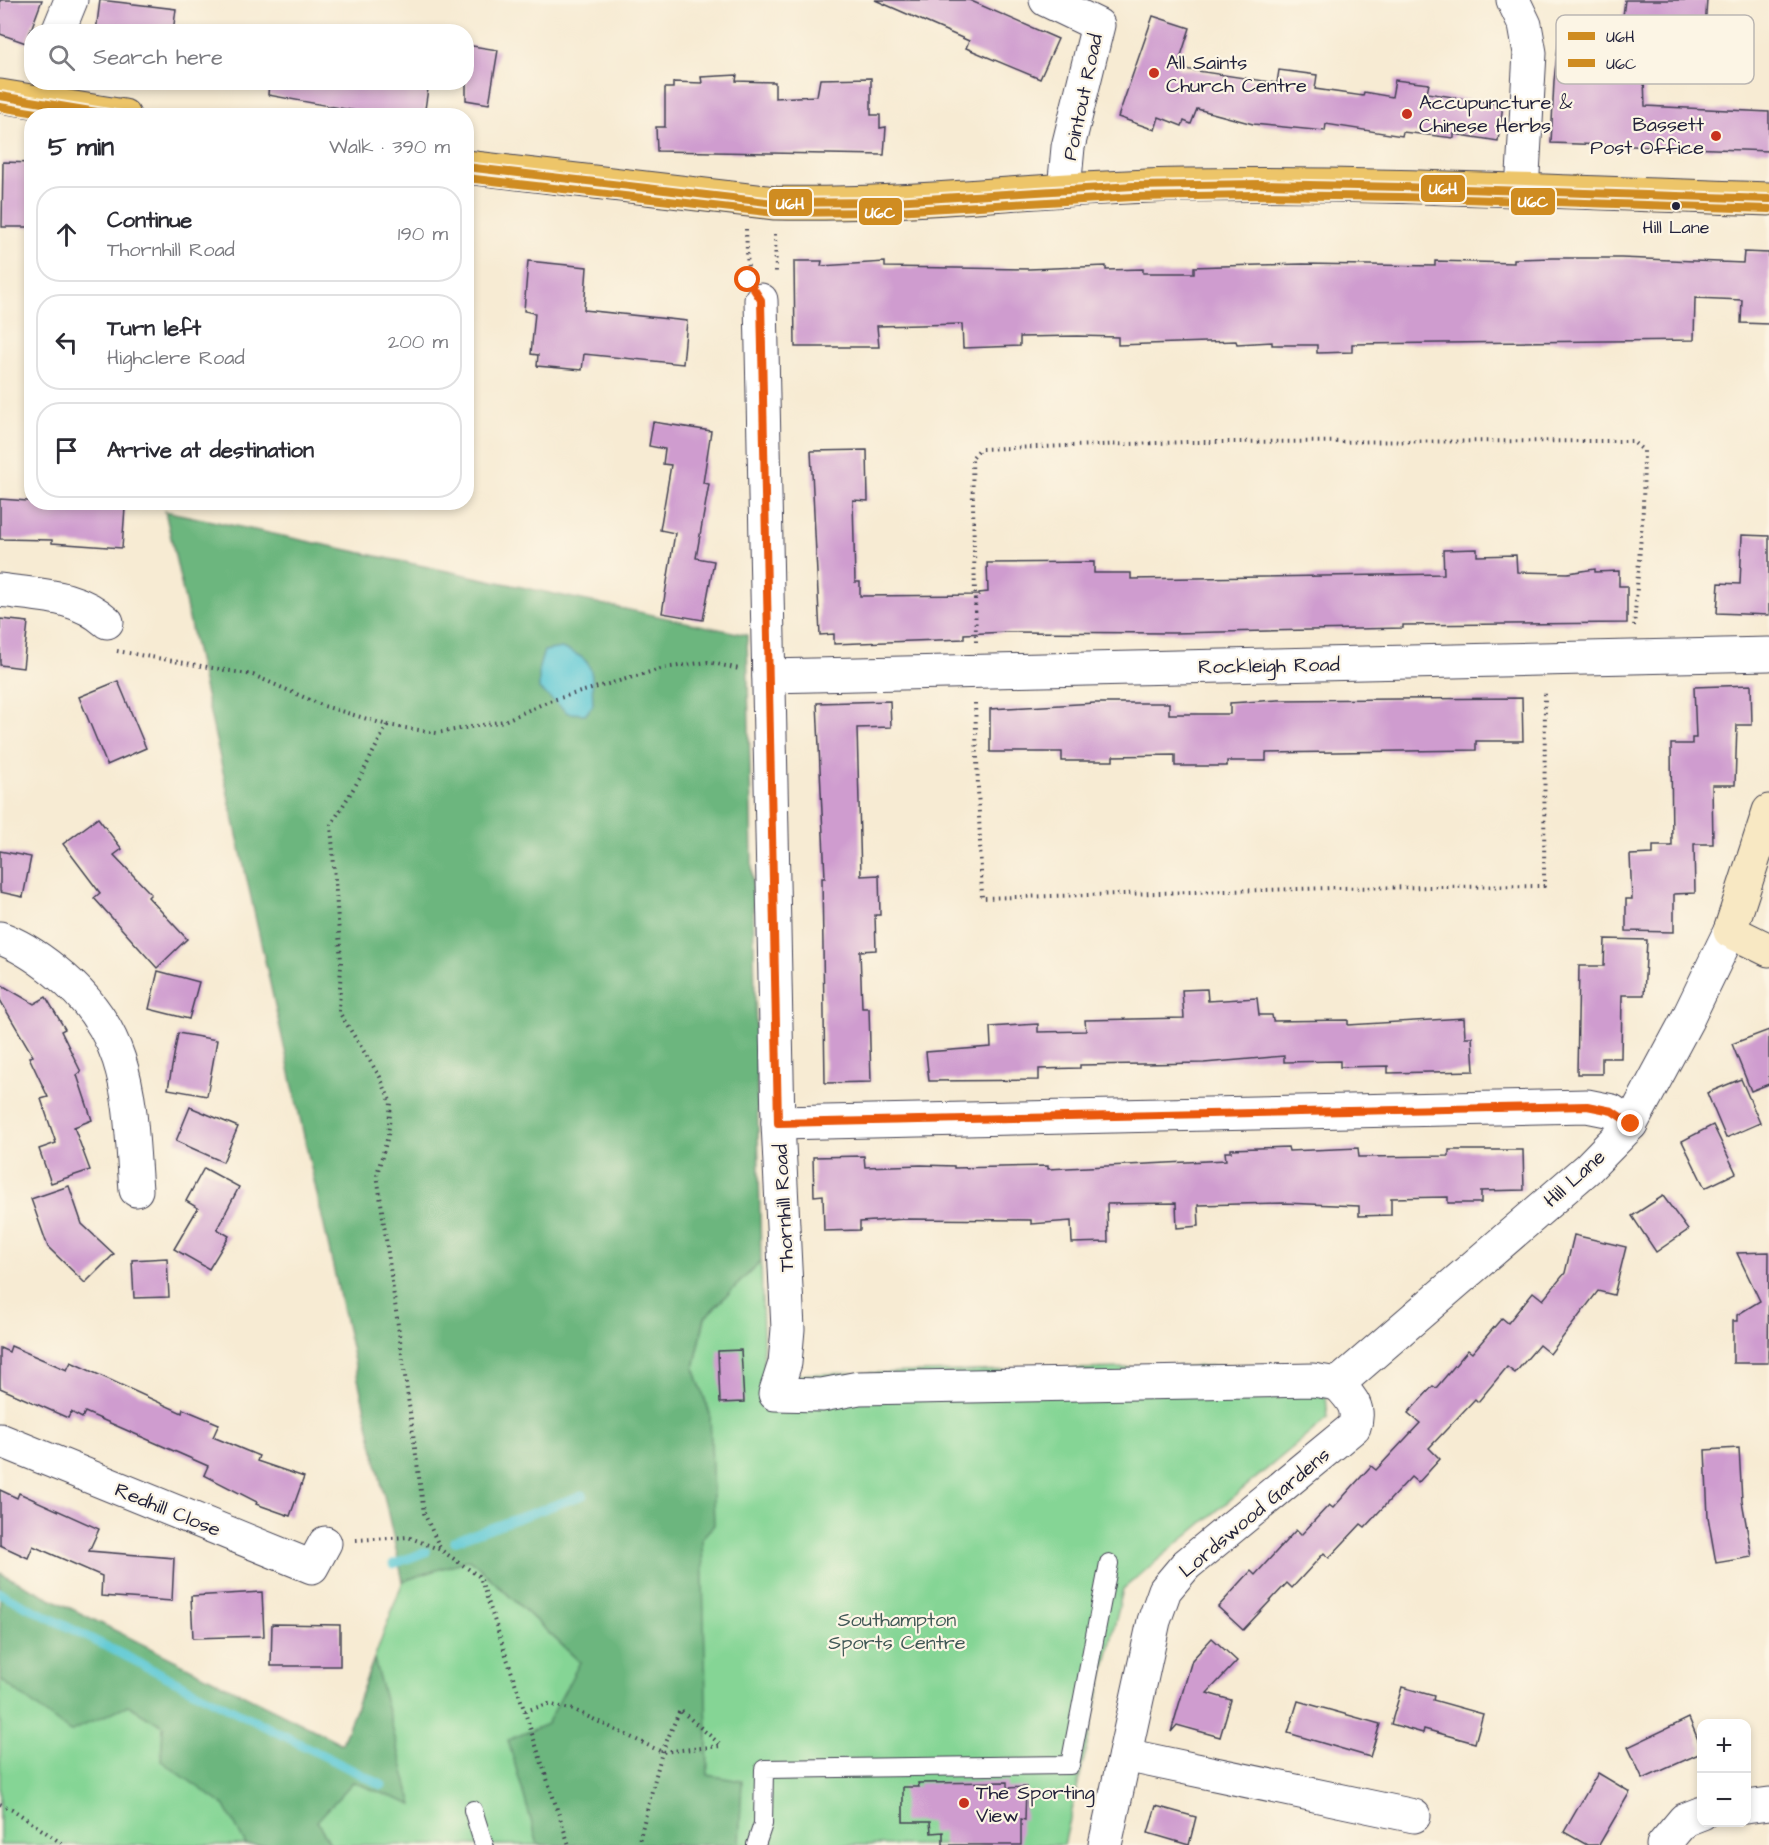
<!DOCTYPE html>
<meta charset="utf-8">
<style>
body{margin:0;font-family:"Architects Daughter",sans-serif;background:#f2f2f3;color:#2b2b33}
.controls{position:absolute;right:18px;bottom:18px;display:grid;overflow:hidden;border-radius:12px;box-shadow:0 3px 9px #0003}
.controls button{width:54px;height:54px;display:grid;place-items:center;padding:0;border:0;border-bottom:2px solid #e1e1e2;background:#fff;color:#2b2b33;font:30px sans-serif}
.stop{position:absolute;width:18px;height:18px;margin:-14px;border:4px solid #ea580c;border-radius:50%;background:#fff}
.stop.end{background:#ea580c;border-color:#fff;box-shadow:0 2px 6px #0008}
.list{margin:0;padding:0;list-style:none}
h2{display:flex;justify-content:space-between;align-items:center;height:78px;margin:0;padding:0 24px;font-size:26px}
h2 small{font-size:20px;font-weight:400;color:#7c7c81}
.list li{display:grid;grid-template-columns:39px 1fr auto;gap:18px;align-items:center;box-sizing:border-box;height:96px;margin:0 12px 12px;padding:0 12px;border:2px solid #e1e1e2;border-radius:24px}
.list b{display:block;font-size:22px;white-space:nowrap}
.list p{margin:0;font-size:20px;white-space:nowrap;color:#7c7c81}
.list em{font-size:20px;font-style:normal;color:#7c7c81}
.icon{flex:none;width:33px;height:33px;fill:none;stroke:currentColor;stroke-width:2;stroke-linecap:round;stroke-linejoin:round}
.map{position:relative;flex:none;width:1769px;height:1845px;overflow:hidden}
.search{position:absolute;background:#fff;box-shadow:0 3px 9px #0003;left:24px;top:24px;width:450px;height:66px;display:flex;align-items:center;gap:15px;box-sizing:border-box;padding:0 21px;border-radius:24px;color:#7c7c81;font-size:22px}
.panel{position:absolute;background:#fff;box-shadow:0 3px 9px #0003;left:24px;top:108px;width:450px;height:402px;border-radius:24px}
.map>svg:first-child{display:block}
.green{fill:#85d595;stroke:#547c68;stroke-width:1.5}
.forest{fill:#6cb67e;stroke:#476c5c;stroke-width:1.5}
.water{fill:#5dc9d5;stroke:#407688;stroke-width:1.5}
.lines{fill:none;stroke-linecap:round;stroke-linejoin:round}
.stream{stroke:#5dc9d5;stroke-width:9}
.building{fill:#cf9ccf}
.lane-casing{stroke:#424052;stroke-width:20}
.street-casing{stroke:#424052;stroke-width:35}
.secondary-casing{stroke:#424052;stroke-width:35}
.primary-casing{stroke:#424052;stroke-width:35}
.path{stroke:#424052;stroke-width:4;stroke-dasharray:1.5 4.5;stroke-linecap:butt}
.lane{stroke:#fff;stroke-width:18}
.street{stroke:#fff;stroke-width:33}
.secondary{stroke:#f8e8c3;stroke-width:33}
.primary{stroke:#edc569;stroke-width:33}
.bus-1-casing{stroke:#fcf5e5;stroke-width:12}
.bus-2-casing{stroke:#fcf5e5;stroke-width:12}
.bus-1{stroke:#cf8c21;stroke-width:8}
.bus-2{stroke:#cf8c21;stroke-width:8}
.route{stroke:#ea580c;stroke-width:8}
.poi-dot{fill:#c8321e;stroke:#fcf5e5;stroke-width:2}
.bus-dot{fill:#22223b;stroke:#fcf5e5;stroke-width:2}
.labels{text-anchor:middle;stroke-width:4.5;stroke-linejoin:round;paint-order:stroke}
.bus-label{font-size:18px;fill:#22223b;stroke:#fcf5e5}
.poi-label{font-size:20px;fill:#22223b;stroke:#fcf5e5;text-anchor:start}
.street-label{font-size:20px;fill:#22223b;stroke:#fcf5e5}
.park-label{font-size:20px;fill:#405856;stroke:#fcf5e5}
.key{fill:#fcf5e5;stroke:#bbb6b2;stroke-width:1.5}
.key-label{font-size:16px;fill:#22223b}
.line-badge{stroke:#fcf5e5;stroke-width:2}
.badge-label{font-size:16px;text-anchor:middle;font-weight:bold;fill:#fff}
</style>
<div class="map">
<svg width="1769" height="1845" viewBox="0 0 1769 1845">
<rect width="100%" height="100%" fill="#fcf5e5"/>
<filter id="ink" filterUnits="userSpaceOnUse"><feTurbulence type="fractalNoise" baseFrequency=".0167" numOctaves="2"/><feDisplacementMap in="SourceGraphic" scale="12" xChannelSelector="R" yChannelSelector="G"/><feConvolveMatrix kernelMatrix="1 2 1 2 8 2 1 2 1" color-interpolation-filters="sRGB"/></filter>
<filter id="wash" filterUnits="userSpaceOnUse"><feTurbulence type="fractalNoise" baseFrequency=".008" numOctaves="4" result="noise"/><feDisplacementMap in="SourceGraphic" scale="24" xChannelSelector="R" yChannelSelector="G"/><feGaussianBlur stdDeviation="1.35" result="paint"/><feColorMatrix in="noise" values="0 0 0 0 0 0 0 0 0 0 0 0 0 0 0 0 0 1.4 0 .05"/><feComposite in="paint" operator="in"/></filter>
<g filter="url(#wash)">
<rect width="100%" height="100%" fill="#f7ebd3"/>
<polygon class="green" points="761,1261 764,1375 1323,1364 1328,1418 1123,1589 1064,1845 0,1845 0,1573 342,1744 403,1581 470,1559 580,1662 710,1414 694,1368 705,1317"/>
<g class="forest">
<polygon points="165,511 747,635 761,1261 705,1317 694,1368 710,1414 714,1525 702,1538 708,1775 742,1781 739,1845 538,1845 508,1740 547,1724 580,1662 470,1559 403,1581"/>
<polygon points="0,1573 342,1744 374,1659 413,1805 353,1782 317,1821 331,1845 246,1845 225,1806 161,1761 163,1726 128,1705 70,1732 0,1679"/>
</g>
<path class="water" d="M561,648C598,660 591,671 593,705L586,714L568,713L539,689V667L544,651Z"/>
<g class="lines">
<g class="stream">
<polyline points="454,1541 583,1495"/>
<polyline points="393,1564 426,1552"/>
<polyline points="0,1593 382,1785"/>
</g>
</g>
<g id="blocks">
<g class="building">
<polygon points="0,0 42,0 26,43 0,34"/>
<polygon points="100,0 176,9 173,32 96,32"/>
<polygon points="875,0 969,0 1058,39 1040,79 966,48 969,41"/>
<polygon points="1625,0 1707,0 1705,28 1650,24 1647,53 1643,52 1645,106 1769,112 1769,151 1551,143 1554,81 1561,19 1622,24"/>
<polygon points="1153,16 1190,28 1177,68 1277,83 1279,70 1317,75 1315,89 1363,96 1364,92 1392,97 1395,80 1429,84 1427,93 1503,105 1498,141 1454,134 1454,138 1403,132 1402,136 1326,124 1325,131 1253,124 1197,109 1191,124 1184,121 1182,126 1159,117 1155,130 1118,117"/>
<polygon points="466,45 498,50 489,104 466,100"/>
<polygon points="737,75 736,81 775,82 775,98 817,96 820,79 871,78 871,115 880,115 880,128 886,127 884,155 657,151 656,127 665,127 665,88 673,88 673,82 702,83 701,77"/>
<polygon points="269,82 429,82 424,116 384,116 268,95"/>
<polygon points="3,162 32,163 32,227 2,227"/>
<polygon points="1744,252 1769,253 1769,324 1741,323 1742,300 1695,298 1694,340 1352,344 1352,352 1317,353 1317,345 1272,345 1272,342 1237,344 1236,341 1118,345 1118,337 1077,336 1020,337 1020,346 963,348 962,324 877,326 879,347 795,347 794,261 822,261 821,266 885,262 885,267 1029,269 1106,266 1106,270 1143,269 1143,273 1194,273 1194,267 1222,266 1303,264 1435,266 1435,261 1514,263 1514,259 1553,258 1621,258 1743,263"/>
<polygon points="528,261 587,267 584,310 687,321 683,364 584,354 582,370 537,366 538,355 531,354 535,313 524,311"/>
<polygon points="653,422 711,431 703,483 709,484 696,558 714,561 703,620 662,613 675,533 660,530 671,465 663,464 665,449 649,446"/>
<polygon points="867,450 868,501 853,500 855,582 860,582 860,596 979,595 979,593 988,592 987,563 1094,562 1094,573 1131,573 1131,579 1444,574 1443,550 1477,549 1477,556 1516,555 1517,572 1568,573 1595,569 1595,572 1619,571 1619,586 1627,586 1627,623 1403,625 1403,628 1174,633 1007,632 964,634 964,639 834,644 834,634 820,635 811,451"/>
<polygon points="0,499 125,508 122,548 52,543 52,540 0,539"/>
<polygon points="1742,535 1769,536 1769,615 1717,613 1719,583 1740,584"/>
<polygon points="0,619 28,622 23,668 0,665"/>
<polygon points="118,681 146,748 107,765 79,697"/>
<polygon points="1751,685 1752,725 1737,725 1735,785 1712,785 1713,844 1694,844 1695,893 1674,894 1674,932 1626,931 1626,899 1632,899 1630,855 1653,854 1653,846 1672,846 1671,744 1692,744 1692,738 1696,738 1694,687"/>
<polygon points="1522,698 1523,741 1476,741 1476,750 1266,753 1266,761 1227,761 1227,766 1175,766 1175,755 1113,756 1113,761 1062,761 1062,752 990,752 990,709 1095,703 1169,703 1169,714 1230,714 1230,703 1278,700"/>
<polygon points="890,701 891,727 857,728 861,876 879,875 880,915 875,915 876,950 860,951 862,1008 869,1008 871,1082 825,1083 822,878 825,878 817,703"/>
<polygon points="98,818 122,849 114,855 151,894 148,897 187,939 157,968 94,898 100,893 63,844"/>
<polygon points="0,851 31,857 23,897 0,892"/>
<polygon points="1605,939 1647,940 1644,995 1622,995 1621,1058 1602,1058 1602,1074 1577,1074 1579,966 1604,966"/>
<polygon points="158,971 199,982 189,1019 149,1009"/>
<polygon points="0,984 34,1004 46,997 65,1029 61,1031 81,1072 77,1075 92,1120 74,1127 90,1170 51,1183 39,1149 56,1143 41,1099 48,1097 29,1057 33,1056 0,1000"/>
<polygon points="1207,989 1208,1001 1257,998 1259,1015 1272,1015 1273,1021 1348,1020 1348,1025 1464,1018 1465,1037 1472,1037 1474,1071 1388,1073 1388,1066 1340,1067 1340,1061 1284,1062 1284,1056 1204,1063 1080,1065 1080,1068 1039,1069 1039,1080 929,1081 926,1052 991,1047 990,1027 1038,1024 1038,1032 1086,1031 1085,1020 1184,1018 1182,990"/>
<polygon points="1769,1030 1769,1084 1751,1091 1732,1044"/>
<polygon points="178,1033 217,1040 207,1096 168,1089"/>
<polygon points="1741,1079 1760,1123 1726,1138 1707,1093"/>
<polygon points="190,1107 238,1127 223,1162 176,1141"/>
<polygon points="1713,1125 1736,1173 1705,1188 1682,1141"/>
<polygon points="1288,1147 1289,1151 1358,1148 1359,1157 1449,1156 1449,1150 1523,1150 1524,1190 1481,1191 1481,1203 1448,1203 1448,1197 1391,1198 1391,1215 1359,1216 1359,1206 1284,1203 1198,1205 1199,1226 1177,1228 1176,1203 1107,1204 1108,1242 1072,1243 1071,1221 1031,1224 1031,1220 905,1219 860,1222 860,1230 824,1231 823,1195 814,1196 813,1157 864,1156 865,1167 921,1165 954,1166 954,1168 1048,1166 1048,1169 1226,1160 1225,1152 1231,1152 1231,1149"/>
<polygon points="204,1168 239,1187 217,1229 229,1236 209,1269 174,1249 198,1208 186,1201"/>
<polygon points="69,1186 82,1224 114,1254 85,1283 48,1247 31,1199"/>
<polygon points="1663,1196 1688,1230 1656,1252 1632,1216"/>
<polygon points="1574,1235 1626,1247 1614,1295 1598,1291 1550,1354 1539,1345 1515,1373 1507,1367 1478,1402 1475,1399 1429,1448 1440,1459 1418,1483 1411,1477 1365,1527 1361,1524 1329,1558 1324,1553 1292,1588 1287,1583 1243,1630 1218,1607 1251,1571 1255,1575 1296,1530 1301,1535 1329,1505 1333,1508 1371,1466 1376,1470 1420,1423 1408,1413 1433,1386 1436,1388 1468,1350 1472,1353 1502,1318 1508,1323 1533,1292 1543,1300 1565,1273"/>
<polygon points="1769,1252 1768,1363 1733,1363 1733,1321 1737,1321 1737,1315 1760,1301 1737,1253"/>
<polygon points="167,1258 169,1297 134,1298 132,1260"/>
<polygon points="11,1346 67,1370 71,1362 182,1413 183,1409 219,1424 213,1437 259,1456 257,1461 304,1477 290,1516 256,1504 257,1502 204,1475 208,1466 85,1412 82,1418 71,1412 68,1418 0,1388 0,1348 9,1352"/>
<polygon points="741,1350 744,1402 720,1403 718,1351"/>
<polygon points="1739,1448 1742,1501 1752,1557 1716,1563 1708,1517 1705,1450"/>
<polygon points="0,1490 17,1498 19,1493 99,1529 89,1551 174,1558 172,1601 101,1596 102,1576 33,1546 28,1558 0,1545"/>
<polygon points="262,1592 264,1636 193,1638 191,1596"/>
<polygon points="272,1624 340,1625 340,1666 271,1666"/>
<polygon points="1212,1638 1237,1661 1207,1693 1231,1700 1220,1737 1177,1725 1171,1732 1192,1660"/>
<polygon points="1402,1687 1434,1696 1433,1700 1483,1714 1475,1743 1424,1729 1423,1733 1391,1724"/>
<polygon points="1298,1701 1380,1724 1370,1757 1288,1733"/>
<polygon points="1689,1718 1701,1747 1701,1753 1643,1779 1628,1747"/>
<polygon points="1598,1773 1630,1792 1599,1845 1587,1845 1564,1832"/>
<polygon points="1007,1782 1007,1788 1026,1787 1025,1820 1021,1819 1021,1845 943,1845 943,1832 931,1833 930,1822 903,1822 903,1787 919,1787 918,1783"/>
<polygon points="1156,1806 1196,1817 1189,1845 1148,1833"/>
</g>
</g>
</g>
<g filter="url(#ink)">
<use href="#blocks" fill-opacity="0" stroke="#424052" stroke-width="1.5"/>
<g class="lines">
<g class="lane-casing">
<g id="lane">
<polyline points="473,1810 484,1845"/>
<polyline points="756,1845 763,1824 764,1769 1070,1765 1109,1563"/>
</g>
</g>
<g class="street-casing">
<g id="street">
<polyline points="1046,0 1098,25 1068,147 1064,190"/>
<polyline points="1513,0 1525,25 1530,53 1522,191"/>
<polyline points="58,32 71,0"/>
<polyline points="761,300 778,1123 788,1329 785,1363 775,1394 822,1395 859,1388 1313,1380 1338,1384"/>
<path d="M0,590C40,596 76,594 107,622"/>
<polyline points="769,676 1769,654"/>
<path d="M0,938C20,945 39,958 55,971C133,1033 129,1100 136,1190"/>
<polyline points="778,1123 1587,1106 1612,1111 1631,1124"/>
<polyline points="1338,1384 1588,1168 1631,1124 1687,1020 1730,931"/>
<polyline points="0,1440 312,1567 325,1543"/>
<polyline points="1125,1755 1414,1816"/>
<polyline points="1746,1807 1769,1804"/>
<path d="M1105,1845L1154,1621L1165,1590L1186,1565L1354,1427C1361,1408 1351,1398 1338,1384"/>
<polyline points="1663,1845 1684,1820 1702,1813"/>
</g>
</g>
<g class="secondary-casing">
<polyline id="secondary" points="1769,811 1730,931 1769,950"/>
</g>
<g class="primary-casing">
<g id="primary">
<polyline points="0,96 124,116"/>
<path d="M466,167L775,203C912,206 1047,187 1184,185C1379,182 1574,193 1769,199"/>
</g>
</g>
<g class="path">
<polyline points="746,229 748,272"/>
<polyline points="775,234 776,274"/>
<polyline points="976,642 972,458 980,449 1188,442 1632,441 1644,451 1643,509 1634,626"/>
<polyline points="117,651 253,675 324,706 387,725 437,733 504,721 549,701 664,668 708,662 739,669"/>
<polyline points="975,703 982,898 1333,888 1544,886 1545,690"/>
<polyline points="387,725 360,778 331,825 341,961 339,1012 380,1077 391,1103 388,1136 377,1174 424,1513 441,1550"/>
<polyline points="356,1540 408,1537 441,1550 480,1577 569,1845"/>
<polyline points="525,1711 548,1704 574,1710 662,1752 721,1746"/>
<polyline points="0,1804 12,1809 64,1845"/>
<polyline points="638,1845 662,1752 680,1710 721,1745"/>
</g>
<use href="#lane" class="lane"/>
<use href="#street" class="street"/>
<use href="#secondary" class="secondary"/>
<use href="#primary" class="primary"/>
<g class="bus-1-casing">
<g id="bus-1">
<polyline points="0,96 121,116"/>
<polyline points="466,167 775,203 877,202 1133,186 1257,184 1403,187 1769,199"/>
</g>
</g>
<g class="bus-2-casing">
<g id="bus-2">
<polyline points="0,107 55,116"/>
<polyline points="466,178 775,213 878,212 1133,197 1257,195 1403,197 1769,209"/>
</g>
</g>
<use href="#bus-1" class="bus-1"/>
<use href="#bus-2" class="bus-2"/>
</g>
</g>
<g class="lines" filter="url(#ink)">
<polyline class="route" points="748,280 761,300 778,1123 1587,1106 1612,1111 1631,1124"/>
</g>
<g class="poi-dot">
<circle cx="1154" cy="73" r="6"/>
<circle cx="1407" cy="114" r="6"/>
<circle cx="1716" cy="136" r="6"/>
<circle cx="964" cy="1803" r="6"/>
</g>
<circle class="bus-dot" cx="1676" cy="206" r="5"/>
<g class="labels">
<g class="bus-label">
<text x="1676" y="233">Hill Lane</text>
</g>
<g class="poi-label">
<text x="1166" y="69">All Saints<tspan x="1166" dy="23">Church Centre</tspan></text>
<text x="1419" y="109">Accupuncture &amp;<tspan x="1419" dy="23">Chinese Herbs</tspan></text>
<text x="1704" y="131" text-anchor="end">Bassett<tspan x="1704" dy="23">Post Office</tspan></text>
<text x="976" y="1799">The Sporting<tspan x="976" dy="23">View</tspan></text>
</g>
<g class="street-label">
<text transform="translate(1082 97) rotate(-78)" y="7">Pointout Road</text>
<text transform="translate(1269 665) rotate(-1)" y="7">Rockleigh Road</text>
<text transform="translate(1574 1178) rotate(-42)" y="7">Hill Lane</text>
<text transform="translate(783 1208) rotate(-93)" y="7">Thornhill Road</text>
<text transform="translate(168 1509) rotate(22)" y="7">Redhill Close</text>
<text transform="translate(1254 1512) rotate(-40)" y="7">Lordswood Gardens</text>
</g>
<g class="park-label">
<text x="897" y="1626">Southampton<tspan x="897" dy="23">Sports Centre</tspan></text>
</g>
</g>
<rect x="1556" y="15" width="198" height="69" rx="9" class="key"/>
<rect x="1568" y="32" width="27" height="8" fill="#cf8c21"/>
<rect x="1568" y="59" width="27" height="8" fill="#cf8c21"/>
<g class="key-label">
<text x="1606" y="42">U6H</text>
<text x="1606" y="69">U6C</text>
</g>
<g class="line-badge">
<rect x="1420" y="174" width="46" height="29" rx="6" fill="#cf8c21"/>
<rect x="1510" y="187" width="46" height="29" rx="6" fill="#cf8c21"/>
<rect x="768" y="188" width="45" height="29" rx="6" fill="#cf8c21"/>
<rect x="858" y="197" width="45" height="29" rx="6" fill="#cf8c21"/>
</g>
<g class="badge-label">
<text x="1443" y="194">U6H</text>
<text x="1533" y="207">U6C</text>
<text x="790" y="209">U6H</text>
<text x="880" y="218">U6C</text>
</g>
</svg>
<div class="controls">
<button>+</button>
<button>−</button>
</div>
<div class="stop" style="left:748px;top:280px"></div>
<div class="stop end" style="left:1631px;top:1124px"></div>
<div class="search"><svg class="icon" aria-label="search" viewBox="0 0 24 24"><circle cx="10" cy="10" r="6"/><path d="M15 15l6 6"/></svg>Search here</div>
<section class="panel">
<h2>5 min<small>Walk · 390 m</small></h2>
<ul class="list">
<li><svg class="icon" aria-label="ahead" viewBox="0 0 24 24"><path d="M12 20V5M6 11l6-6 6 6"/></svg><div><b>Continue</b><p>Thornhill Road</p></div><em>190 m</em></li>
<li><svg class="icon" aria-label="left" viewBox="0 0 24 24"><path d="M17 20v-9H6M10 6l-5 5 5 5"/></svg><div><b>Turn left</b><p>Highclere Road</p></div><em>200 m</em></li>
<li><svg class="icon" aria-label="arrive" viewBox="0 0 24 24"><path d="M6 21V4h12l-3 4 3 4H6"/></svg><div><b>Arrive at destination</b></div></li>
</ul>
</section>
</div>
